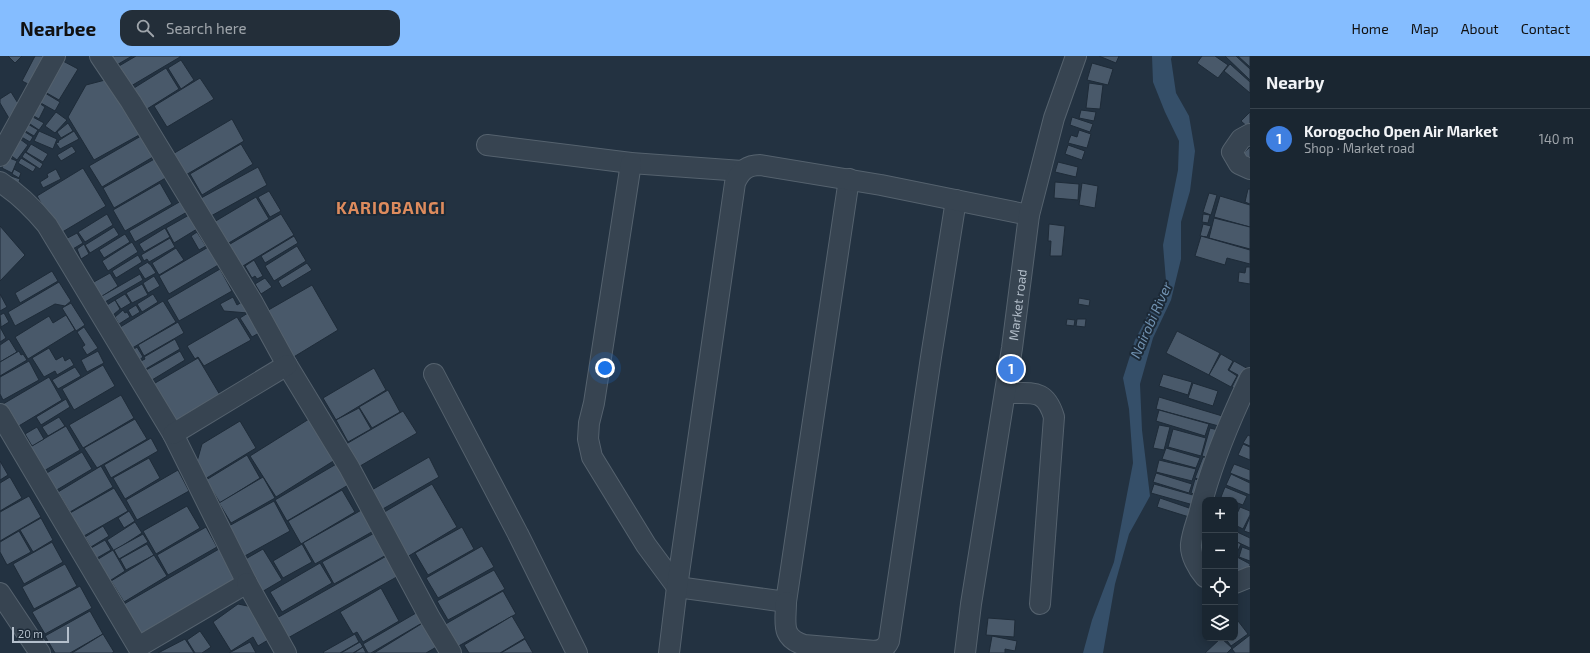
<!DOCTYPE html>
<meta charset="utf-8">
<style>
body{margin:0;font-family:"Exo 2",sans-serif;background:#232e39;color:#f1f3f6}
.controls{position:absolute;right:12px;bottom:12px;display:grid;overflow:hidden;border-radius:8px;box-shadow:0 2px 10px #0003}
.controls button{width:36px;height:36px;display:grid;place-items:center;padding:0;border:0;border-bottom:1px solid #38434d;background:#1a2631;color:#f1f3f6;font:20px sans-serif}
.scale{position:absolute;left:12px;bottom:10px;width:57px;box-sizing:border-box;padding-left:4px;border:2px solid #b4bfcb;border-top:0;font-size:11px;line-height:14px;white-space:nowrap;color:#b4bfcb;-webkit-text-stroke:3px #1c2936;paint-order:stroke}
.you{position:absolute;left:605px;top:312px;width:14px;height:14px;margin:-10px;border:3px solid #fff;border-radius:50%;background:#1a73e8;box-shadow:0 0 0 6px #1a73e833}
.badge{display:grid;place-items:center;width:26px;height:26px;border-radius:50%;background:#85bdff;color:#fff;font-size:13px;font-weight:700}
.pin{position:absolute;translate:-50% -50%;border:2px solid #fff;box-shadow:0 1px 4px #0006}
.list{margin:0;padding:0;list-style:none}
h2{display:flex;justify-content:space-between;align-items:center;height:52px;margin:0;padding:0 16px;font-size:17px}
h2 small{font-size:13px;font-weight:400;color:#9fa5ab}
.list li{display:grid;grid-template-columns:26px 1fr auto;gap:12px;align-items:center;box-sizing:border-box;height:60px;padding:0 16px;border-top:1px solid #38434d}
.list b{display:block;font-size:15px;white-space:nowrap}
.list p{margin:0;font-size:13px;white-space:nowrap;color:#9fa5ab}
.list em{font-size:13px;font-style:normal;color:#9fa5ab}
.icon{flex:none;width:22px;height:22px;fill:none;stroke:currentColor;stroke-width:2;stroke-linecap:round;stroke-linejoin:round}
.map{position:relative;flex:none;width:1250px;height:597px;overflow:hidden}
header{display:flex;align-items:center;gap:24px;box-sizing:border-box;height:56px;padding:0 20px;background:#85bdff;color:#111}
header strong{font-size:19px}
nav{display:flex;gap:22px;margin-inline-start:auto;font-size:14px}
.search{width:280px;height:36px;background:#232e39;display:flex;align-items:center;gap:10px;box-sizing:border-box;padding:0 14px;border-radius:12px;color:#9fa5ab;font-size:15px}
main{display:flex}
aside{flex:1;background:#1a2631}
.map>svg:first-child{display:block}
.water{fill:#354f69}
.building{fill:#49596a;stroke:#1e2b38}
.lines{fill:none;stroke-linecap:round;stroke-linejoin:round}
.minor-casing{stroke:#55626e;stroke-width:22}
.minor{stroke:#374451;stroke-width:20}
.labels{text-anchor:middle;stroke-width:4;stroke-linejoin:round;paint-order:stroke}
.street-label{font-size:13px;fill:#b4bfcb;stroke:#1c2936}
.water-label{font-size:14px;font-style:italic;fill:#7192b1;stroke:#1c2936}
.district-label{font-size:17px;font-weight:bold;letter-spacing:1px;fill:#dd8b5d;stroke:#1c2936}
</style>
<header>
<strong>Nearbee</strong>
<div class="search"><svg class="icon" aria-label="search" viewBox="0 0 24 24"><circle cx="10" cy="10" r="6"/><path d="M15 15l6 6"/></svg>Search here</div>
<nav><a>Home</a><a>Map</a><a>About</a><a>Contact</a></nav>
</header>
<main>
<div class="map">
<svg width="1250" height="597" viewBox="0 0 1250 597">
<rect width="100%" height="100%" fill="#233241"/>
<polygon class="water" points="1152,0 1172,0 1171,3 1176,37 1189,60 1195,95 1190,135 1181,166 1181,203 1171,244 1153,282 1140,328 1142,374 1150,440 1129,478 1115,528 1103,597 1083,597 1092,564 1114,506 1133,407 1129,353 1123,322 1135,284 1166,225 1163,189 1178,114 1179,85 1165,56 1153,26"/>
<g class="building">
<polygon points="8,0 22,0 15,7"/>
<polygon points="35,0 50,0 34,31 22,25"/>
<polygon points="109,0 132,0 115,10"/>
<polygon points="136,0 180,0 180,1 131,30 119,10"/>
<polygon points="1099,0 1119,0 1116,7"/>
<polygon points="1202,0 1215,0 1228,9 1218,22 1197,7"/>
<polygon points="1225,0 1236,0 1250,13 1250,24"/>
<polygon points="1238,0 1250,0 1250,11"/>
<polygon points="181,4 194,24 181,33 168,12"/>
<polygon points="63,5 78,13 59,44 45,36"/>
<polygon points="1092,7 1113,13 1108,29 1087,24"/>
<polygon points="1230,8 1250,26 1250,37 1224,15"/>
<polygon points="166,12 179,33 147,53 134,32"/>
<polygon points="200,22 214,43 167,71 154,50"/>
<polygon points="109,23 141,78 94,104 68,61 86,29"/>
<polygon points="1089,27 1103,29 1100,53 1086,52"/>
<polygon points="11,36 24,57 10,64 0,47 0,43"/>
<polygon points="45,37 60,46 55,55 39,46"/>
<polygon points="39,47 45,51 39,63 32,59"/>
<polygon points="1081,54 1096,56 1094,65 1079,62"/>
<polygon points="56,56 67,64 55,77 45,70"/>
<polygon points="1250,56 1250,73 1241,65"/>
<polygon points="31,60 44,67 39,74 27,66"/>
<polygon points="1072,61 1093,68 1090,76 1070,69"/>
<polygon points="232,63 244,85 184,120 171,99"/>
<polygon points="26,67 38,74 34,80 22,73"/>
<polygon points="68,67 73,75 61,82 57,76"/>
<polygon points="22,74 33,81 30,86 18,79"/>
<polygon points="1079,74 1091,78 1087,92 1068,87 1071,79 1077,81"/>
<polygon points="39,75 57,83 53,93 34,85"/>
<polygon points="74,75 79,83 60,93 56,87 59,86 58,85"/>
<polygon points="141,80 153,101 102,131 89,110"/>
<polygon points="20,83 28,89 17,104 9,98"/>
<polygon points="31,88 48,98 43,106 26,96"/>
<polygon points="241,88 253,108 202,139 190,118"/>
<polygon points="1068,89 1085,95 1082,104 1065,98"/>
<polygon points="72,90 76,96 61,105 57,99"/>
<polygon points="1250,91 1250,106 1239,102"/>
<polygon points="25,96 43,108 40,113 22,101"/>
<polygon points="7,101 17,105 12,117 2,112"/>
<polygon points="158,101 169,120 114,152 103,132"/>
<polygon points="21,102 36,111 33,116 18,107"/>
<polygon points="1058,106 1078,111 1076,121 1055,116"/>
<polygon points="258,111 267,129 211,160 201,142"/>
<polygon points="83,112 106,150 59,178 37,140"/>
<polygon points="14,113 21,117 19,122 12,118"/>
<polygon points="56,113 61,123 43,132 40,126 48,121 47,118"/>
<polygon points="8,119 20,123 18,129 6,126"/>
<polygon points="1055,126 1079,128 1078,144 1054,142"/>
<polygon points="160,127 172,148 125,175 113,154"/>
<polygon points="1082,127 1098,130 1095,152 1079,149"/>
<polygon points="1248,133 1250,133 1250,148 1245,146"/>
<polygon points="269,135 281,155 270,161 258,141"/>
<polygon points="1209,137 1217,139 1211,159 1203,156"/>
<polygon points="1220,140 1250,149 1250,171 1214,161"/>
<polygon points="256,141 269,163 222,191 209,169"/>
<polygon points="181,145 187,156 135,186 129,175"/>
<polygon points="107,158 113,169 85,186 78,176"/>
<polygon points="281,158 294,179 238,213 225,191"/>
<polygon points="1203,158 1210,159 1208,167 1202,166"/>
<polygon points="189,159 197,173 174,187 166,172"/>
<polygon points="1214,162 1250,171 1250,193 1209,182"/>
<polygon points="1049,168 1065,170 1062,200 1050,200 1051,185 1048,185"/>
<polygon points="1203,168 1211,170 1207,181 1200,180"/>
<polygon points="0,170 25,199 0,225"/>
<polygon points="114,171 119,179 90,197 85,189"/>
<polygon points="165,172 170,181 144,196 139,188"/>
<polygon points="197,176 206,190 199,194 191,180"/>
<polygon points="77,177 83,187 66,197 60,186"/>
<polygon points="125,178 130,186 104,202 99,194"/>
<polygon points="294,180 298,187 265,207 261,200"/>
<polygon points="1201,180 1250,194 1250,208 1227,202 1225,209 1195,200"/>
<polygon points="170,182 175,191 149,206 147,203 144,205 141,199"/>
<polygon points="132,186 138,196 108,215 102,205"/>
<polygon points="84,188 89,198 81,203 77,193"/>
<polygon points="210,190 220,208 169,238 159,220"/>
<polygon points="297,190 306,205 274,225 265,210"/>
<polygon points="176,192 184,204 159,219 152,207"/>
<polygon points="138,199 142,206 116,222 112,215"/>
<polygon points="254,204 263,220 257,223 255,220 252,222 245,210"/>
<polygon points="148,206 149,208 150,208 156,217 145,223 138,212"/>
<polygon points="307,207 312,214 282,232 278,225"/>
<polygon points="1246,211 1250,211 1250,228 1238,226 1239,216 1245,217"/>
<polygon points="220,213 232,235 179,265 167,244"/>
<polygon points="52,215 58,225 20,247 15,237"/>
<polygon points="110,217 118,230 101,241 92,227"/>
<polygon points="140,218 143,224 105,246 102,240"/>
<polygon points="154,220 160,230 148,237 143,227"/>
<polygon points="265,222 272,231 261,238 255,228"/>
<polygon points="59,226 71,245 65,250 55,248 15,270 8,256"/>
<polygon points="142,228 148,239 132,247 126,237"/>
<polygon points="312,229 338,274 292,302 265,256"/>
<polygon points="0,238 7,251 0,255"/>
<polygon points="125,238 131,247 121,253 115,244"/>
<polygon points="153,238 158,246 142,256 137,248"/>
<polygon points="233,241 237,249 242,246 248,257 224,255 220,248"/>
<polygon points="1079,242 1090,244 1089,250 1078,248"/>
<polygon points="115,244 120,253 113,259 107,249"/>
<polygon points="163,245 176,266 129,294 117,273"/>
<polygon points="71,247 85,269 76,275 62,252"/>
<polygon points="136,249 140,256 132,261 128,254"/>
<polygon points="123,254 125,257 127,256 130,261 119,268 115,261"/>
<polygon points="251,255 259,277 252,281 240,262"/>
<polygon points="4,257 9,266 1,271 0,259"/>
<polygon points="66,259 75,274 28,303 15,281 49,260 53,267"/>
<polygon points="237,261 251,284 204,310 198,301 195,303 187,290"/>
<polygon points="1067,263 1075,264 1074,270 1066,269"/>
<polygon points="1077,263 1086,263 1085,271 1076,270"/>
<polygon points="178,266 184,277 144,300 138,289"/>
<polygon points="0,271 6,282 0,286"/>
<polygon points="84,271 98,292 87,299 82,291 85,289 77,276"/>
<polygon points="1177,275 1220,297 1209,319 1166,297"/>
<polygon points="9,283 17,296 0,306 0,289"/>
<polygon points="175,283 180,293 144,314 139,306 145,303 144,301"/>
<polygon points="137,291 143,301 138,305 131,295"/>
<polygon points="49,292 56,304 63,300 65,305 70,302 74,309 57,319 55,315 44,321 32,302"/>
<polygon points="19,295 21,299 23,298 27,304 0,320 0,306"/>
<polygon points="98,295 104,307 87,316 81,304"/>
<polygon points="180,295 185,304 152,324 146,314"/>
<polygon points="1221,298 1233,305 1228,314 1237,320 1231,331 1209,319"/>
<polygon points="198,302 223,344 175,373 150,330"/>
<polygon points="29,305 39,324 3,344 0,338 0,321"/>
<polygon points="1234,305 1250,314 1239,335 1232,331 1238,319 1229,314"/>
<polygon points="103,309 115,330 74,354 62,333"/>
<polygon points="75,311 81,320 58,333 52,324"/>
<polygon points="374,312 386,334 336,364 323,342"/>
<polygon points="1163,318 1192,326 1188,339 1159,330"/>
<polygon points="49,321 62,344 17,371 3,348"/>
<polygon points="1193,327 1218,335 1213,350 1188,342"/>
<polygon points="388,334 400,356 372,372 359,351"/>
<polygon points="121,339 134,362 83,392 69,369"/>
<polygon points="1159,341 1229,362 1226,372 1156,353"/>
<polygon points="66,343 70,351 41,369 36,361"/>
<polygon points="359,352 371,373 348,386 336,364"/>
<polygon points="1159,354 1209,368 1205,380 1156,365"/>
<polygon points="403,355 417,377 355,413 341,391"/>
<polygon points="59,361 65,370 48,380 42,371"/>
<polygon points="135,363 147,383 97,412 84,392"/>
<polygon points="309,363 335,404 276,441 250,400"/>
<polygon points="240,365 256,392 205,423 196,409 202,388"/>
<polygon points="1159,369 1170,371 1164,394 1153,392"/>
<polygon points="66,370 80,394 42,416 28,392"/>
<polygon points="37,371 44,383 32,390 25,378"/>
<polygon points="1210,372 1222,375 1214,403 1202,400"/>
<polygon points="1173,373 1206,382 1201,400 1168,391"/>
<polygon points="1248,379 1250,380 1250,390 1243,387"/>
<polygon points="151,382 158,395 111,422 104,409"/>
<polygon points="1243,388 1250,391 1250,404 1238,399"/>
<polygon points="1166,392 1200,402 1196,412 1162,403"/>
<polygon points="82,396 92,413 55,435 45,418"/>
<polygon points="247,399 260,422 220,447 206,424"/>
<polygon points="429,401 439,421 381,454 370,435"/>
<polygon points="1203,401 1213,404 1206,425 1195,422"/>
<polygon points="149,402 160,422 125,443 113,422"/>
<polygon points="1159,404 1196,413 1192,425 1156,416"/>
<polygon points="0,405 8,419 0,424"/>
<polygon points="338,407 350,428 287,465 275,444"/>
<polygon points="1234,408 1250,414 1250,425 1230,417"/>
<polygon points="101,410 113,431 70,456 58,436"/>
<polygon points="178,414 189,435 137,464 126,444"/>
<polygon points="1156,417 1192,428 1189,437 1153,426"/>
<polygon points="1231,418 1250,427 1250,439 1226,429"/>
<polygon points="10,421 22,442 0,455 0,427"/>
<polygon points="263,421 275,442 231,467 219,447"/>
<polygon points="1195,423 1205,426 1200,440 1191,437"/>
<polygon points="432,428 457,471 407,501 381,458"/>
<polygon points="1154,428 1200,441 1197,450 1151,437"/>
<polygon points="1225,431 1247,440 1243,449 1235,446 1235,444 1230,444 1221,441"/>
<polygon points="114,432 128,455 84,480 70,457"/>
<polygon points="342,434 355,456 301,488 288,465"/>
<polygon points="29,440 41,461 0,485 0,456"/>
<polygon points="1160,442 1192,453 1189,461 1157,451"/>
<polygon points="274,445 290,475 243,501 227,471"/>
<polygon points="187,450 200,472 156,498 143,475"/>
<polygon points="1240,451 1250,455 1250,459 1243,473 1235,469 1235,462"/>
<polygon points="365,452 377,473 315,508 303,487"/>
<polygon points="129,455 135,465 124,472 118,462"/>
<polygon points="1250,461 1250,477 1244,475"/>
<polygon points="41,462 53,484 33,496 20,474"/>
<polygon points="135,466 142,477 114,495 107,484"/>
<polygon points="103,470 109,480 91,491 85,481"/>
<polygon points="206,471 217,491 168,519 157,499"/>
<polygon points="462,471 474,493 428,519 415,497"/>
<polygon points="19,475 31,496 7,509 0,496 0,486"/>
<polygon points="378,475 390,497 334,528 322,506"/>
<polygon points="1235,475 1250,482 1250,492 1235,485"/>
<polygon points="143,478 148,486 119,503 114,494"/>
<polygon points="1200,482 1205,485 1205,497 1195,492"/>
<polygon points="105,484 111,494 97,502 91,492"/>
<polygon points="1235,485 1241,488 1236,499 1235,498"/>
<polygon points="52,486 63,506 24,528 13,508"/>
<polygon points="147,488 154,499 126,514 120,503"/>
<polygon points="302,488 312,506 283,522 273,505"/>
<polygon points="482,490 494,511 438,542 426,522"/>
<polygon points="1242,491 1250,494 1250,505 1239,501"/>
<polygon points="219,493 238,527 143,582 124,548"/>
<polygon points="263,493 282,524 260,537 242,505"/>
<polygon points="113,494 125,515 108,526 95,505"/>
<polygon points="390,498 402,518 286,583 275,563"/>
<polygon points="154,499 167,520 124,546 111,525"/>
<polygon points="1237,501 1250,508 1249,521 1235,513 1235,504"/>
<polygon points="320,507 332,527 282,556 270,536"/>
<polygon points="65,508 77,530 34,553 22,531"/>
<polygon points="494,514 505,533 448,564 437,545"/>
<polygon points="80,530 92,552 45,578 32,556"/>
<polygon points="381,532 399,565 363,586 357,576 353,578 340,556"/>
<polygon points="503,535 516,558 455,592 442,570"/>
<polygon points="238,548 257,552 273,581 258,590 253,581 231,595 213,566"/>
<polygon points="90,555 103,578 70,597 55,597 45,580"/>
<polygon points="416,557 422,567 371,597 368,597 363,588"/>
<polygon points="512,560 525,582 500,597 469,597 464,589"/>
<polygon points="1235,561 1248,578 1231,590 1225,582 1235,582"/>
<polygon points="988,562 1015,564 1014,581 986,579"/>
<polygon points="426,565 440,589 426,597 374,597"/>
<polygon points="200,575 211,591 202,597 195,597 187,584"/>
<polygon points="103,578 114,596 112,597 72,597"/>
<polygon points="355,578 359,586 340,597 324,597 323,596"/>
<polygon points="1250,579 1250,597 1235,597 1232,593"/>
<polygon points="992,580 1017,585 1015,595 1005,593 1005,597 989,597"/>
<polygon points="1221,582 1232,592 1227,597 1205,597"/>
<polygon points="185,583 194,597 158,597"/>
<polygon points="525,583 533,597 501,597"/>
<polygon points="250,586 256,597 229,597"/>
<polygon points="360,586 363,591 353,597 341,597"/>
<polygon points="363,591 366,597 354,597"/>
</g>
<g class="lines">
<g class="minor-casing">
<g id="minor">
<polyline points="100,0 131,46 253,247 287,309 349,411 430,562 451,597"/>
<polyline points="1250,78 1241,83 1232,96 1239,108 1250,113"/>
<polyline points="487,89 631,107 742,115"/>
<polyline points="0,100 55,0"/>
<polyline points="631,107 594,347 589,367 588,383 592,401 646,489 677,531 786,546 849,123"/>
<path d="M0,126C19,138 33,152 47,169L173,378L247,527L138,591L0,358"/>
<polyline points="434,318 518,478 577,597"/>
<path d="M1005,337C1031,338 1045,331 1054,361L1040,548"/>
<polyline points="173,378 287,309"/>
<path d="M1205,521C1198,513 1190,499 1191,488C1192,478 1196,468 1199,458C1210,411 1229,366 1250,322"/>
<polyline points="247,527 286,597"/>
<polyline points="1235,527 1250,521"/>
<polyline points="0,537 40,597"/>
<path d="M786,546C786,567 780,581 804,589L875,595C882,594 886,592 889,585L931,301L956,144"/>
<path d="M669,597L677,531L735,127C740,115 747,109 760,109L881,129L1029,159"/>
<path id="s1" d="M965,597L971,548L1012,292L1029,159L1054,62L1076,0"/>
</g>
</g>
<use href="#minor" class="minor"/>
</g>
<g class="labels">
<g class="street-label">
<text dy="5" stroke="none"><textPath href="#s1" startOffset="352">Market road</textPath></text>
</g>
<g class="water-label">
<text transform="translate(1151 264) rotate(-66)" y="5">Nairobi River</text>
</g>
<g class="district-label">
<text x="391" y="158">KARIOBANGI</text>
</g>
</g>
</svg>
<div class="controls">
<button>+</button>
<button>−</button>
<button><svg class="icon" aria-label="locate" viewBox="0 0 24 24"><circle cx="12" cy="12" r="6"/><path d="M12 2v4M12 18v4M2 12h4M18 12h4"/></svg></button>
<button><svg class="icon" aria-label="layers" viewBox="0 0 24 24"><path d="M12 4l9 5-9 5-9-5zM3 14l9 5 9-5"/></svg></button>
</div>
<div class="scale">20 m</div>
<div class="you"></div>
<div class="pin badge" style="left:1011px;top:313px;background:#3f7fe0">1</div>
</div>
<aside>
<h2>Nearby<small></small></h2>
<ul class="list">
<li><span class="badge" style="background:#3f7fe0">1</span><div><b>Korogocho Open Air Market</b><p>Shop · Market road</p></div><em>140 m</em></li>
</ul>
</aside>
</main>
